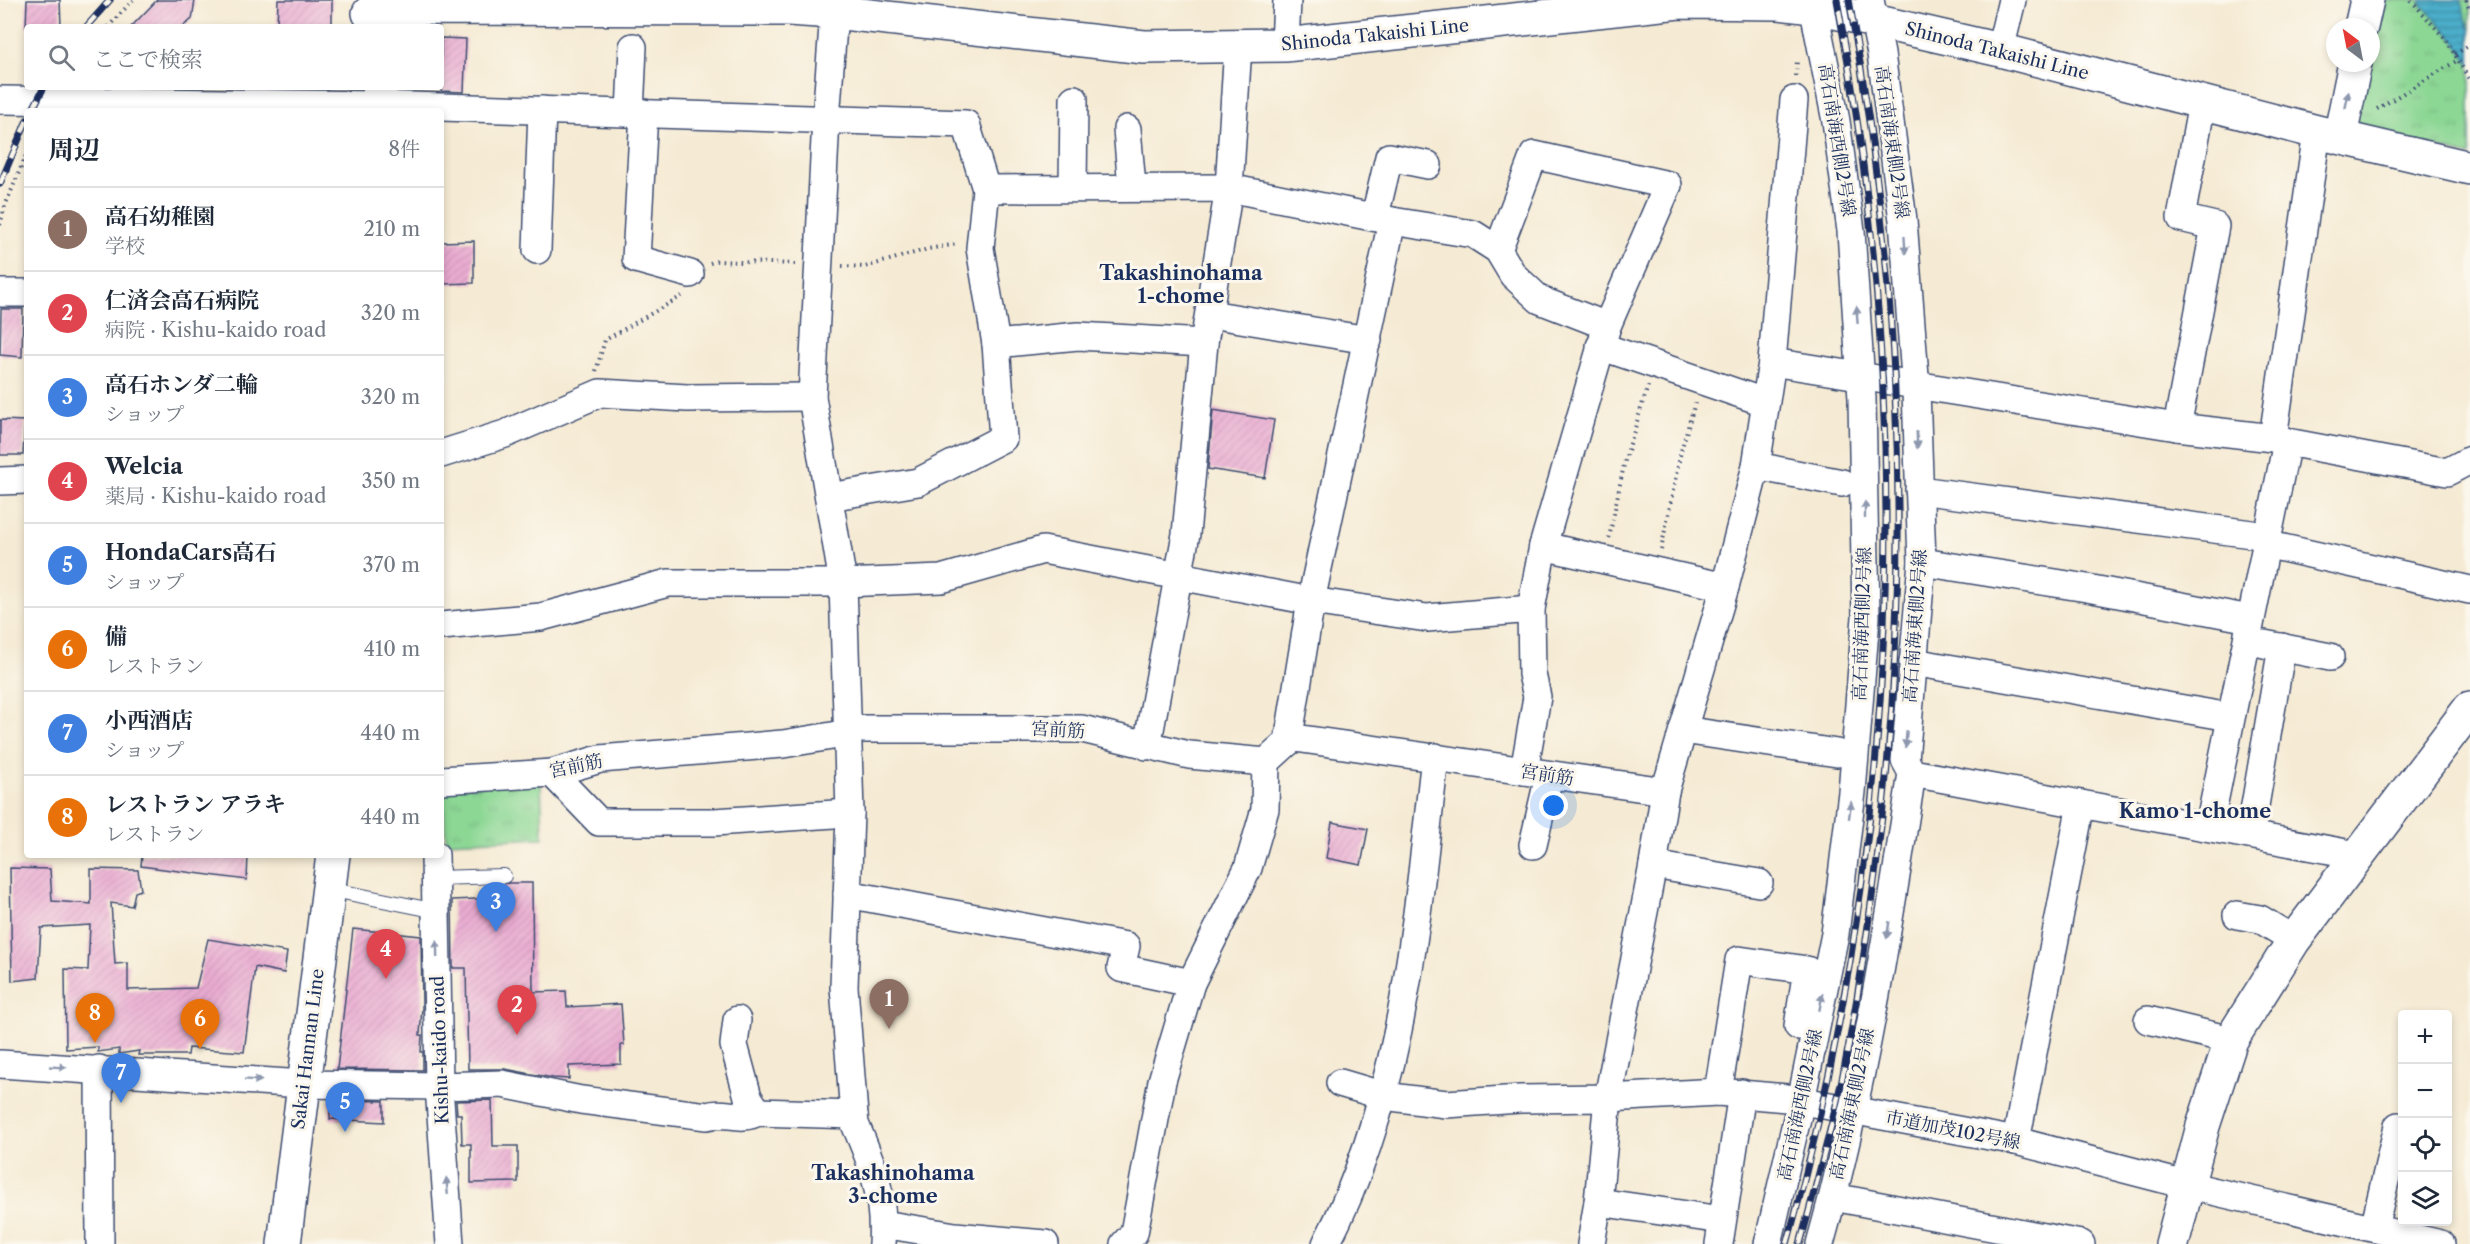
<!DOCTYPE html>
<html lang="ja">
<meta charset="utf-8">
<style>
body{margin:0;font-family:"Libre Caslon Text","Noto Serif JP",serif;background:#f6f6f7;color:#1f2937}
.controls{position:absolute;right:18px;bottom:18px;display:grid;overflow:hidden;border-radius:6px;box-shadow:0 3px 9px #0003}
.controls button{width:54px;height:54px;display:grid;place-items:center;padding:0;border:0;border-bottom:2px solid #e0e1e3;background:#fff;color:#1f2937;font:30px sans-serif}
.compass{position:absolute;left:2326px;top:18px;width:54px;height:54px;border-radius:50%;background:#fff;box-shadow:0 3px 9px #0003;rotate:328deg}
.you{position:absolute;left:1554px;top:806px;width:21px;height:21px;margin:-15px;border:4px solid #fff;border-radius:50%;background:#1a73e8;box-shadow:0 0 0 9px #1a73e833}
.badge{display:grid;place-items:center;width:39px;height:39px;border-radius:50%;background:#b5179e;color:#fff;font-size:20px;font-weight:700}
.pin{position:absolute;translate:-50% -50px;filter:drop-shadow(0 2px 3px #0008)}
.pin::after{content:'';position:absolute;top:32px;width:21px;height:18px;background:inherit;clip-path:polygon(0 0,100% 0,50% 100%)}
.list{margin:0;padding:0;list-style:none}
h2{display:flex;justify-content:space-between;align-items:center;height:78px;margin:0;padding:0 24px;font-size:26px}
h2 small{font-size:20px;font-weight:400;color:#747a83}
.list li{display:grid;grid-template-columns:39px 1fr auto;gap:18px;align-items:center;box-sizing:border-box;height:84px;padding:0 24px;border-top:2px solid #e0e1e3}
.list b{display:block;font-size:22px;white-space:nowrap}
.list p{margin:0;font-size:20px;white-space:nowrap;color:#747a83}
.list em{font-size:20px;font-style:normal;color:#747a83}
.icon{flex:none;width:33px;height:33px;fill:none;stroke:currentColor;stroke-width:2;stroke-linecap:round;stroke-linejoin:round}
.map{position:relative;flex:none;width:2470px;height:1244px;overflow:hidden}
.search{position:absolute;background:#fff;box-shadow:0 3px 9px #0003;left:24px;top:24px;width:420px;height:66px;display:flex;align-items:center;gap:15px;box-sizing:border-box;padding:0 21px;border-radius:6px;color:#747a83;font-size:22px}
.panel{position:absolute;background:#fff;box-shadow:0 3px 9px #0003;left:24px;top:108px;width:420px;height:750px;border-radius:6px}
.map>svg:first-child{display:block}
.park{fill:url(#park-tufts);stroke:#548379;stroke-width:1.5}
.water{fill:url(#water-rules);stroke:#336e94;stroke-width:1.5}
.building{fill:url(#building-hatch)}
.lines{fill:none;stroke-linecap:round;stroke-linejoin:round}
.lane-casing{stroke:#3c4b70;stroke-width:16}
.street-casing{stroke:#3c4b70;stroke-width:30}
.secondary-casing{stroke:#3c4b70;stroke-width:36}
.path{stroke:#3c4b70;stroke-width:4;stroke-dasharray:1.5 4.5;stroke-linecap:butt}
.lane{stroke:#fff;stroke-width:14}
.street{stroke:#fff;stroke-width:27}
.secondary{stroke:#fff;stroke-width:33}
.rail-casing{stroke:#1b2f5e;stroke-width:7}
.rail{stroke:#fbf7ec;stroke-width:4.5;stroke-dasharray:14;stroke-linecap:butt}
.oneway{fill:#8d97ae}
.labels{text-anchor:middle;stroke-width:6;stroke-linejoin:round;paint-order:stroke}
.street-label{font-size:18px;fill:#1b2f5e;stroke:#fbf7ec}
.neighbourhood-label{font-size:20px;font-weight:bold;fill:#1b2f5e;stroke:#fbf7ec}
</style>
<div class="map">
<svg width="2470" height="1244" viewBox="0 0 2470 1244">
<defs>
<pattern id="park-tufts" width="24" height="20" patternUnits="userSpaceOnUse" patternTransform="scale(1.5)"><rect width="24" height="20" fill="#8cd794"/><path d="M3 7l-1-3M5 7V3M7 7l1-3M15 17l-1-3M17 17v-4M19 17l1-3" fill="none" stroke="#78b982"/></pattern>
<pattern id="water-rules" width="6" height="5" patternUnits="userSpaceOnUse" patternTransform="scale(1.5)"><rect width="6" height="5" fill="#4baeca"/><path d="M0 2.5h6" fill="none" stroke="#3e8ea7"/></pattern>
<pattern id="building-hatch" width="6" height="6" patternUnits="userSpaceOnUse" patternTransform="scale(1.5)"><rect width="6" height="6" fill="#eaacd1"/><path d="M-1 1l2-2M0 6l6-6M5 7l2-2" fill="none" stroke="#c894b6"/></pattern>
</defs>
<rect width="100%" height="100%" fill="#fbf7ec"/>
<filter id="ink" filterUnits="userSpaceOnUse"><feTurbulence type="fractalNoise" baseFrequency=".0167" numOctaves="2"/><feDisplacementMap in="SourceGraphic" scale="12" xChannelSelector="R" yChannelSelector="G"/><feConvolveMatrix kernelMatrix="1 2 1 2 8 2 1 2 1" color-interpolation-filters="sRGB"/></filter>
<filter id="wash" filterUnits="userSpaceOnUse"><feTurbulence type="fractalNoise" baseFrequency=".008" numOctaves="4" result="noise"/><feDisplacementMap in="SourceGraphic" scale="24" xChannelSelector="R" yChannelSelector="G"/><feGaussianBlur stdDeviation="1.35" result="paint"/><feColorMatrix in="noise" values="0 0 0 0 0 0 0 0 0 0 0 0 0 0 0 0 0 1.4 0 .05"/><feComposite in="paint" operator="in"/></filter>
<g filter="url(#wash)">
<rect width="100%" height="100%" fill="#f5ead3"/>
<g class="park">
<polygon points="2373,0 2470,0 2470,156 2363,129 2351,116 2361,63 2371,63"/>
<polygon points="541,781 543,838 446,842 443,797 450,788"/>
</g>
<polygon class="water" points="2421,0 2460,0 2470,30 2470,64 2451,36 2421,4"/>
<g id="blocks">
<g class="building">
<polygon points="27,0 60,0 61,26 26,27"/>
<polygon points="157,0 195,0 192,19 182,27 131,27"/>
<polygon points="278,0 332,0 332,27 277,27"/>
<polygon points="441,38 466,39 464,92 441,91"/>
<polygon points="474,241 474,283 441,284 441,242"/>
<polygon points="1,309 23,309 22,357 0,355"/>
<polygon points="1213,410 1274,420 1265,478 1208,469"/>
<polygon points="0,420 25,421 23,455 0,455"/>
<polygon points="1332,822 1368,829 1361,865 1326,858"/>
<polygon points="142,855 248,855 247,880 141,866"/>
<polygon points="10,868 50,869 52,901 91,904 91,869 138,870 141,890 135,892 132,906 111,903 115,964 128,963 128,990 196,988 208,939 287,952 284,973 255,967 244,1052 189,1048 188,1055 138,1055 139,1051 119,1054 119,1049 98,1052 98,1047 66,1049 65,969 88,970 90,925 41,928 38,978 12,981"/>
<polygon points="509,883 532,883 533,992 566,991 567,1007 621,1004 624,1045 621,1045 621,1064 569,1066 569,1079 553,1078 505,1069 468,1069 466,968 453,968 452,900 499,898 498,885"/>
<polygon points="353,929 421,936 422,1007 420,1035 422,1035 421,1052 423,1052 423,1070 337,1069"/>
<polygon points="330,1100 384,1101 384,1122 330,1119"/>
<polygon points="492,1100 493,1146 518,1146 518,1182 471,1183 471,1144 462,1144 461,1114 457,1114 456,1101"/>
</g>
</g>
</g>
<g filter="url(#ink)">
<use href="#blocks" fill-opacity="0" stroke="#3c4b70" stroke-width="1.5"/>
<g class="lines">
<g class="lane-casing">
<g id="lane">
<polyline points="436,878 504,876"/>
<polyline points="328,889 437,911"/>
</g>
</g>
<g class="street-casing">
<g id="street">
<path d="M835,0L826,119L812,397L843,583L850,813L844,987L854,1115L855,1124C873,1165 885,1198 882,1244"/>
<polyline points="1285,45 1287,0"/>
<polyline points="2000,50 2012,0"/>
<polyline points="0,100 381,105 966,124 986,189 980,248 996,344 1003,438 918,482 829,497"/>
<polyline points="630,113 633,47"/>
<polyline points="644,113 636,259 690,274"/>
<polyline points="1127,129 1132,187"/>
<polyline points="1073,188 1074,99"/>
<polyline points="986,189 1229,188 1392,221 1473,234 1498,250 1513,275 1540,300 1607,326"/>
<polyline points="1375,216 1389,157 1428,165"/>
<polyline points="537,250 542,110"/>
<polyline points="1498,250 1534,155 1668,185 1607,326 1543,546 1531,609 1532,674 1537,697 1524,771"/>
<polyline points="0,293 27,293"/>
<polyline points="1210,314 1368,340"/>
<polyline points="996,344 1078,336 1204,343"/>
<polyline points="1600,346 1764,402"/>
<polyline points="1772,362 2177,427 2273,438 2287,442 2447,472 2470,460"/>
<polyline points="2177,427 2215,226 2181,218 2202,103"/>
<polyline points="2273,438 2317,132"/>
<polyline points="441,454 505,434 600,393 687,398 812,397"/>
<polyline points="1756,466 1842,483"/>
<polyline points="0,481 27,480"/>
<polyline points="1919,490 2267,536"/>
<polyline points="2265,544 2470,590"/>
<polyline points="1543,546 1725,587"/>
<polyline points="1922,562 2087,588 2250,619"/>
<polyline points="441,626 541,617 668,583 843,583 941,579 1043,550 1311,601 1427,618 1531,609"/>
<polyline points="2264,644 2330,657"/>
<polyline points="1913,662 2230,717"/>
<polyline points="1683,730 1837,753"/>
<polyline points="1288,742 1311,601 1392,221"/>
<polyline points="1147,746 1186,534 1204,343 1229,188 1238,46"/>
<polyline points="552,773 599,822 714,822 850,813"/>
<polyline points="1912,773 2357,855"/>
<polyline points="441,780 552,773 600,759 783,744 838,735 848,729 1082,729 1189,755 1266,762 1288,742 1295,738 1665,791"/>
<polyline points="2209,827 2287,442"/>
<polyline points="2250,835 2282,647"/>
<polyline points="1533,845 1549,776"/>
<polyline points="435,855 439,1086 450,1244"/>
<polyline points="1653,865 1759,883"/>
<polyline points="847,894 1126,946 1121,968 1191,983"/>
<polyline points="2237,915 2260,919 2294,940"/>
<polyline points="737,1020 734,1045 748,1097 758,1112"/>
<polyline points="2148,1020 2231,1040"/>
<path d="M0,1064L303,1084L439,1086L502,1084L581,1100L707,1116C725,1110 740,1122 758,1112L854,1115"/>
<polyline points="99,1069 100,1244"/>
<polyline points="1340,1083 1384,1096 1446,1104 1520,1099 1608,1098 1718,1092 1787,1098 2016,1141 2186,1185 2441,1244"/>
<polyline points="1718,1092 1739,960 1807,970 1798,1026"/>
<polyline points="2016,1141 2081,804"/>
<polyline points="1844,1199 2081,1244"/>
<polyline points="1598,1202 1722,1220"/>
<polyline points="883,1224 955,1236 1045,1244"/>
<polyline points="2374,1228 2398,1126"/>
<polyline points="1124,1244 1134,1233 1162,1081 1191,983 1248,868 1265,809 1266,762"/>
<path d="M1326,1244C1404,1093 1416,923 1435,757"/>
<polyline points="1591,1244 1598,1202 1608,1098 1653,865 1665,791 1725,587 1756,466 1772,362 1794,100"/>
<polyline points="1719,1244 1742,1093"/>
<polyline points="1768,1244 1801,1101 1835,934 1852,792 1866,617 1862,399 1851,231 1836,121 1812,0"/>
<path d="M1820,1244C1863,1090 1888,931 1912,773L1905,760L1922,562L1916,390L1903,220L1881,54L1870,0"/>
</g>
</g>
<g class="secondary-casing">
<g id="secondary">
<polyline points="369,13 409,8 788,9 834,12 1144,47 1285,45 1679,2 1779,3 1813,7 2000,50 2317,132 2470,168"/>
<polyline points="2361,27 2367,0"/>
<polyline points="379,87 382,111"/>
<polyline points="2340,137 2355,63"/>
<polyline points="284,1244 333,855"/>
<polyline points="2172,1244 2203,1126 2231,1040 2294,940 2470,708"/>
</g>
</g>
<g class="path">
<polyline points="2411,0 2447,41 2470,81"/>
<polyline points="2466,0 2470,11"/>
<polyline points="108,27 133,0"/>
<polyline points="2455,54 2470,45"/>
<polyline points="1796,76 1797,60"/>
<polyline points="2377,109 2458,60"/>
<polyline points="0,225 5,206 27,153"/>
<polyline points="710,263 716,261 795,264"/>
<polyline points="842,266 865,267 928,249 957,244"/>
<polyline points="596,371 605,340 682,296"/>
<polyline points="1609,538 1625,460 1648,386"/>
<polyline points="1661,550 1681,451 1695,403"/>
</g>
<use href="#lane" class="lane"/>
<use href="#street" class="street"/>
<use href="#secondary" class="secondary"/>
<g class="rail-casing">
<g id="rail">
<polyline points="86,27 110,0"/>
<polyline points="32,111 44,87"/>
<polyline points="0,184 27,120"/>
<path d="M1787,1244C1901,840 1915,412 1837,0"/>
<path d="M1800,1244C1815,1189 1830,1134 1842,1079C1854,1021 1863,963 1871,904C1914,603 1905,299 1849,0"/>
</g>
</g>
<use href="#rail" class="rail"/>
</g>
<defs><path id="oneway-solid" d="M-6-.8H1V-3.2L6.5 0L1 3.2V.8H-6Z" transform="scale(1.5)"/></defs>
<g class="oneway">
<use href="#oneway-solid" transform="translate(2347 100) rotate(-79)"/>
<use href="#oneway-solid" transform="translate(1905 245) rotate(86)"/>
<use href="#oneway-solid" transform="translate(1857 315) rotate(-94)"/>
<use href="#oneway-solid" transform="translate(1917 440) rotate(88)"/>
<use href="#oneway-solid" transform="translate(1865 510) rotate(-90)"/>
<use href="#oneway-solid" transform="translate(1906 739) rotate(95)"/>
<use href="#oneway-solid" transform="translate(1850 810) rotate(-83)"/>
<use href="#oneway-solid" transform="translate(1888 930) rotate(99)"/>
<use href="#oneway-solid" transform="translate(437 949) rotate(-91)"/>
<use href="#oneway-solid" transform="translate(1821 1002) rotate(-79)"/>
<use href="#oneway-solid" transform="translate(58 1067) rotate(3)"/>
<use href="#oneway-solid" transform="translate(253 1080) rotate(4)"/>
<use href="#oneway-solid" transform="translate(447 1186) rotate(-95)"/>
</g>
</g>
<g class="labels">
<g class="street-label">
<text transform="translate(1375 35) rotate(-6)" y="6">Shinoda Takaishi Line</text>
<text transform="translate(1997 51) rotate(14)" y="6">Shinoda Takaishi Line</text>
<text transform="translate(1837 140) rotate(81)" y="6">高石南海西側2号線</text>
<text transform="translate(1892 142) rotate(82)" y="6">高石南海東側2号線</text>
<text transform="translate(1862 624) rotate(-88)" y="6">高石南海西側2号線</text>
<text transform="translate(1915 626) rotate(-86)" y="6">高石南海東側2号線</text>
<text transform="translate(1058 730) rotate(3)" y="6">宮前筋</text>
<text transform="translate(576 766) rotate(-12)" y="6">宮前筋</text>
<text transform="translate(1547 775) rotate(9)" y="6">宮前筋</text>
<text transform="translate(308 1049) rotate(-83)" y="6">Sakai Hannan Line</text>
<text transform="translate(440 1050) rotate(-92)" y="6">Kishu-kaido road</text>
<text transform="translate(1852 1104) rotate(-78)" y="6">高石南海東側2号線</text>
<text transform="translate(1800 1105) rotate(-78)" y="6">高石南海西側2号線</text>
<text transform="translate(1953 1130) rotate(11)" y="6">市道加茂102号線</text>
</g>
<g class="neighbourhood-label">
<text x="1181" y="280">Takashinohama<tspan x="1181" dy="23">1-chome</tspan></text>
<text x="2195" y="818">Kamo 1-chome</text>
<text x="893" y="1180">Takashinohama<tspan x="893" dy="23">3-chome</tspan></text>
</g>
</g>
</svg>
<div class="controls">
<button>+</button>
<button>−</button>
<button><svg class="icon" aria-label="locate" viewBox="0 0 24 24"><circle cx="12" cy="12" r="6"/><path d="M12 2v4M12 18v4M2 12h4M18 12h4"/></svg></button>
<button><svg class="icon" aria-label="layers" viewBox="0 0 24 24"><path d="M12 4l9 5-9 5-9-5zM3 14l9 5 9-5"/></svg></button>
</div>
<svg class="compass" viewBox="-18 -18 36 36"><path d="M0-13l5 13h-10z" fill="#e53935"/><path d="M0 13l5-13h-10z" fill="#747a83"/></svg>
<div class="you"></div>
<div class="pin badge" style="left:889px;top:1029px;background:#8d6e63">1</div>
<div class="pin badge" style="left:517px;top:1035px;background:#e0444e">2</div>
<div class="pin badge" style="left:496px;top:932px;background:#3f7fe0">3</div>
<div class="pin badge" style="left:386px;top:979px;background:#e0444e">4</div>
<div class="pin badge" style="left:345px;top:1132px;background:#3f7fe0">5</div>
<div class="pin badge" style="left:200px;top:1049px;background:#e8710a">6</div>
<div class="pin badge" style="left:121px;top:1103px;background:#3f7fe0">7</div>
<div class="pin badge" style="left:95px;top:1043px;background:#e8710a">8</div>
<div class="search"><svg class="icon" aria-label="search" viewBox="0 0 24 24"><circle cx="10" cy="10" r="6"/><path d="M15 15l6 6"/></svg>ここで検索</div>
<section class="panel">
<h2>周辺<small>8件</small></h2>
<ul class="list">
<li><span class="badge" style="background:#8d6e63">1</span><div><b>高石幼稚園</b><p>学校</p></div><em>210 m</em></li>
<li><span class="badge" style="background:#e0444e">2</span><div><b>仁済会高石病院</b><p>病院 · Kishu-kaido road</p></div><em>320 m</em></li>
<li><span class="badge" style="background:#3f7fe0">3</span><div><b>高石ホンダ二輪</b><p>ショップ</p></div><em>320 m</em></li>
<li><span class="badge" style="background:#e0444e">4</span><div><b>Welcia</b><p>薬局 · Kishu-kaido road</p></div><em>350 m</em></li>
<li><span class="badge" style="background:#3f7fe0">5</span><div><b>HondaCars高石</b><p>ショップ</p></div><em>370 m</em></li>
<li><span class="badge" style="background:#e8710a">6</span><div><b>備</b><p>レストラン</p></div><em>410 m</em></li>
<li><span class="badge" style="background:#3f7fe0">7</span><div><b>小西酒店</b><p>ショップ</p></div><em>440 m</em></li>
<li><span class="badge" style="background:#e8710a">8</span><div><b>レストラン アラキ</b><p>レストラン</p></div><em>440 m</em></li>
</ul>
</section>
</div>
